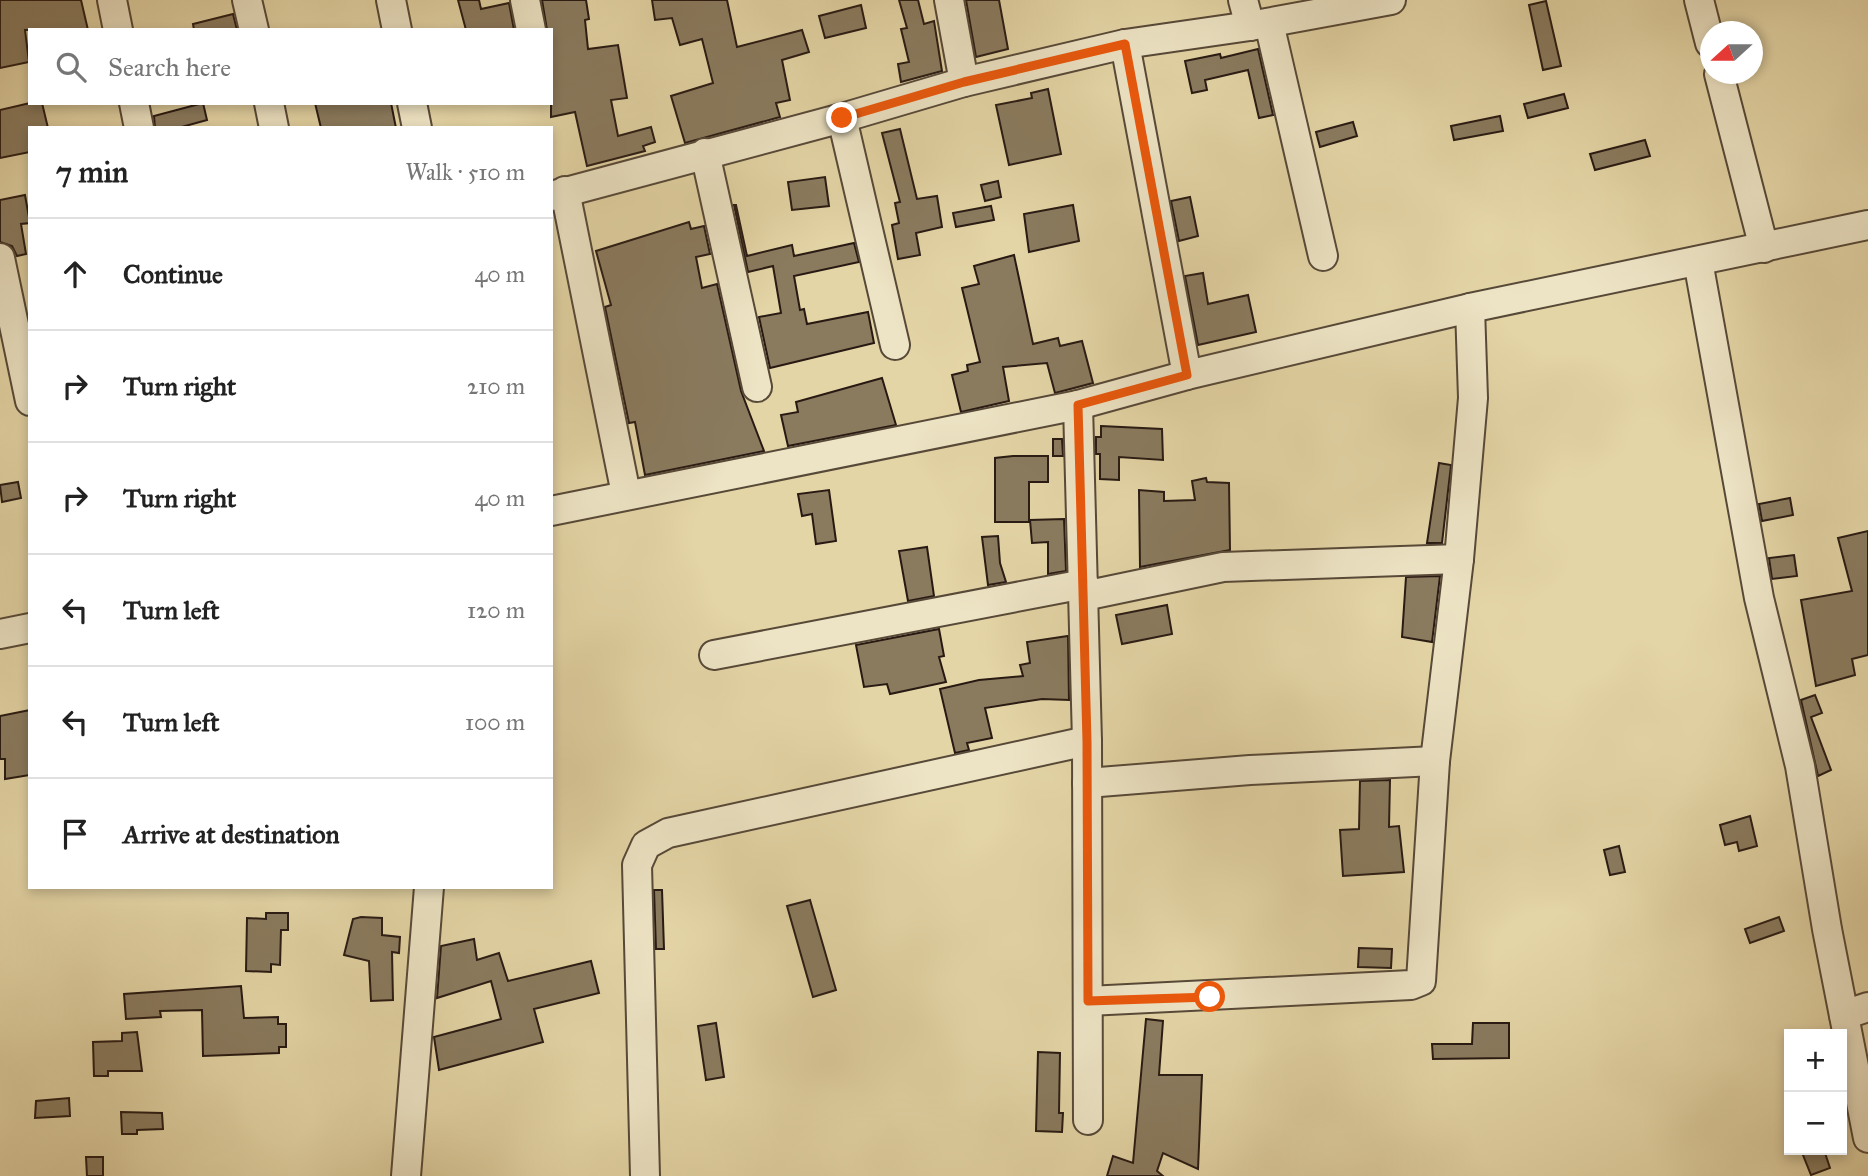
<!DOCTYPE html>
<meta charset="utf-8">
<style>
body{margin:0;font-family:"IM FELL Great Primer",serif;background:#f2f2f2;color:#222}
.controls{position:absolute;right:21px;bottom:21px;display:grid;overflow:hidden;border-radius:0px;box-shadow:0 4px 10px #0003}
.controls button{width:63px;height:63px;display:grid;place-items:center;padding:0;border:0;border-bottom:2px solid #e0e0e0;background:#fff;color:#222;font:35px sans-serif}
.compass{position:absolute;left:1700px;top:21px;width:63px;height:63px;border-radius:50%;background:#fff;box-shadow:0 4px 10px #0003;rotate:249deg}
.stop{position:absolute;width:21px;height:21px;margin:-16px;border:5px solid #ea580c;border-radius:50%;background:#fff}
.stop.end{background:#ea580c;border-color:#fff;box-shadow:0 2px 7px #0008}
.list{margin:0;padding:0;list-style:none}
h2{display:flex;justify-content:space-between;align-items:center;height:91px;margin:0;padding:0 28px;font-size:30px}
h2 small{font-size:23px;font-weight:400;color:#767676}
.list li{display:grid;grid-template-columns:46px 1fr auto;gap:21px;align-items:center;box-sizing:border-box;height:112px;padding:0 28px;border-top:2px solid #e0e0e0}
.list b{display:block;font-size:26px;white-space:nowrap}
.list em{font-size:23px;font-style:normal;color:#767676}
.icon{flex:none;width:38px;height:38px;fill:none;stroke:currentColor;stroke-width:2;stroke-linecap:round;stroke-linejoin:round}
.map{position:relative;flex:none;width:1868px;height:1176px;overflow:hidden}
.search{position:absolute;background:#fff;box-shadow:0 4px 10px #0003;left:28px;top:28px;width:525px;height:77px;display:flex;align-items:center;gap:18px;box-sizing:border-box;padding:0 24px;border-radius:0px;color:#767676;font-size:26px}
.panel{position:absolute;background:#fff;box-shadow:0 4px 10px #0003;left:28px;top:126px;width:525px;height:763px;border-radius:0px}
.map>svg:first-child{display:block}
.building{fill:#8a7b5f;stroke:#281a13;stroke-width:2}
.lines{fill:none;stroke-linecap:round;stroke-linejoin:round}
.minor-casing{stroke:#574938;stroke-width:32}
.minor{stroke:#ede4c5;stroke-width:28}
.route{stroke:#ea580c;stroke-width:9}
</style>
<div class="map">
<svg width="1868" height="1176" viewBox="0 0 1868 1176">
<rect width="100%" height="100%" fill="#e4d5a6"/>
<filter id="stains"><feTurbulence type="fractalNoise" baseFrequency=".00286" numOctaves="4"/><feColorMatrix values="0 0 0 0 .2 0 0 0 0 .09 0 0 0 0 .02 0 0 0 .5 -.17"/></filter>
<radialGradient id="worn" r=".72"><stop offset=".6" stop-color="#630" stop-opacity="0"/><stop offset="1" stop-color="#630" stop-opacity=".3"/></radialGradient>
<g class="building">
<polygon points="0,0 81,0 88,30 25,30 29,62 0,68"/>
<polygon points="458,0 479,0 481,9 509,3 514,30 466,30"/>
<polygon points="542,0 586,0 589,19 585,20 588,49 618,45 627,98 611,100 618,136 651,127 655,142 643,146 645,151 587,166 575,112 551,117 551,30 547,30"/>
<polygon points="652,0 727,0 737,47 802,30 809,52 782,60 790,100 776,103 780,117 685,143 671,96 713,83 702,39 680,45 672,18 655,20"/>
<polygon points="899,0 918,0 924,24 934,21 942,71 901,82 898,64 909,62 901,29 907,28"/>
<polygon points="966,0 999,0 1008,49 976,57"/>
<polygon points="1546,1 1561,66 1543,70 1529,5"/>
<polygon points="861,5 866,28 825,38 819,16"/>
<polygon points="233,14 237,30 194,30 193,24"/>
<polygon points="1258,49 1273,115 1259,118 1248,70 1205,80 1207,90 1192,93 1185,61 1220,54 1221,58"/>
<polygon points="1048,89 1061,154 1009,165 996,105 1032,98 1031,93"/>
<polygon points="1564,94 1568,108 1528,118 1524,104"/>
<polygon points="30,103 42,103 48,128 30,128 30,152 0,158 0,110"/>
<polygon points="203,103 207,120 178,128 155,128 154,116"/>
<polygon points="315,103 391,103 396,128 321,128"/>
<polygon points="1500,116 1503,131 1454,140 1451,126"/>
<polygon points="1353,122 1357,136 1320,147 1316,132"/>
<polygon points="900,129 917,199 937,196 942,227 916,233 920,255 898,259 892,225 899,223 895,203 900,202 882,133"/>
<polygon points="1645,140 1650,156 1595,170 1590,154"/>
<polygon points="825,177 829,206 792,210 788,182"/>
<polygon points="998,181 1001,197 985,201 981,185"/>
<polygon points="25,195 30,223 21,224 26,254 17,256 12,246 0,242 0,200"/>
<polygon points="1190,197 1198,236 1179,241 1171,201"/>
<polygon points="734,205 736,205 747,256 792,245 794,256 854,243 859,262 794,276 800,310 804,309 807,324 868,312 874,343 770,368 759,317 781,313 773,266 748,272"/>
<polygon points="1073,205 1079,241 1029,252 1024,214"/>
<polygon points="991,206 994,220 956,227 953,213"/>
<polygon points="689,222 691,229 704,226 710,254 696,257 702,288 717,284 741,391 764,451 645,475 635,422 629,423 605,307 611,305 596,251"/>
<polygon points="1014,255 1033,344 1058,338 1060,346 1082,341 1093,383 1055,393 1047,363 1003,367 1009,401 961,412 952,375 968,371 967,365 980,362 962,288 979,284 974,266"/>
<polygon points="1203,273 1208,304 1248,295 1256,332 1198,345 1185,276"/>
<polygon points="882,378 896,425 788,446 781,415 798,412 796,402"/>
<polygon points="1101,426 1162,429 1163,460 1119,457 1119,480 1100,479 1100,454 1096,454 1096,437 1101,437"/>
<polygon points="1053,439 1062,439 1063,456 1053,456"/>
<polygon points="1013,456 1048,456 1048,482 1029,482 1029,522 995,522 995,458"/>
<polygon points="1439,463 1451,465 1442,543 1427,543"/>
<polygon points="1206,478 1207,482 1229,483 1230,550 1140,567 1139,490 1164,492 1164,501 1195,500 1192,481"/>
<polygon points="18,482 21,498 2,502 0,485"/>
<polygon points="829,490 836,541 816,544 812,514 802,516 798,494"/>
<polygon points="1790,498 1793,515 1762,521 1759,504"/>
<polygon points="1064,519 1066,571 1048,574 1048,542 1032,543 1030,520"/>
<polygon points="1868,531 1868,655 1852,659 1855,675 1816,686 1801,600 1852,591 1838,538"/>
<polygon points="998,536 1000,563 1006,582 988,585 982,537"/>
<polygon points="927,547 934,596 908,601 899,551"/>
<polygon points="1794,555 1797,576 1772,579 1769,558"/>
<polygon points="1440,576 1432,642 1402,637 1406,577"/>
<polygon points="1167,605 1172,634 1122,644 1116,615"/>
<polygon points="939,629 944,656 939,657 946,682 890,694 887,684 864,687 856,645"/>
<polygon points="1068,636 1069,700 1042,699 985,708 992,738 967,743 969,750 955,753 940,689 979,680 1023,676 1020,665 1030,663 1027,642"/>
<polygon points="1815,695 1822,713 1811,717 1831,770 1818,776 1801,700"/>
<polygon points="30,710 30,775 5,779 5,759 0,759 0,716"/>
<polygon points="1390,780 1389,827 1399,826 1404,872 1343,876 1340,830 1359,829 1360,781"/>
<polygon points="1750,816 1757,846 1739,851 1737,842 1725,845 1720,825"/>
<polygon points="1619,846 1625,872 1610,875 1604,850"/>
<polygon points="654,890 662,890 664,949 656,949"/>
<polygon points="810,900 836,990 813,997 787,906"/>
<polygon points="266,913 288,913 288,930 281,930 280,965 271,964 271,972 246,971 247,918 266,919"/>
<polygon points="361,917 382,918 382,935 400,937 399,953 392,952 393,1000 371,1001 369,961 344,955 353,919"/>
<polygon points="1779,917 1784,931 1750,943 1745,929"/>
<polygon points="474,939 477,960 499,953 508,981 591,961 599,993 534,1009 543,1042 439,1070 434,1037 501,1019 491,981 437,998 441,946"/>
<polygon points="1359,948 1392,949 1391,968 1358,967"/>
<polygon points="241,986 244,1018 278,1017 278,1024 286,1024 286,1047 279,1047 279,1053 203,1056 202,1010 160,1011 161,1017 126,1019 124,994"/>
<polygon points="1146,1019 1163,1021 1159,1075 1202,1075 1198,1169 1163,1153 1157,1171 1163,1176 1107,1176 1113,1156 1133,1163"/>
<polygon points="716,1023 724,1077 706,1080 698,1026"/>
<polygon points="1473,1023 1509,1023 1509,1058 1433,1059 1432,1044 1472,1044"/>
<polygon points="137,1032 142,1071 108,1071 108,1076 94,1076 93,1042 122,1041 122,1033"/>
<polygon points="1038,1052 1060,1053 1059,1113 1063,1113 1062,1132 1036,1131"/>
<polygon points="69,1098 70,1116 35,1118 36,1101"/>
<polygon points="121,1112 162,1113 163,1129 137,1130 137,1134 122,1134"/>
<polygon points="1801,1150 1824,1150 1830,1168 1811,1175"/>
<polygon points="86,1157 103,1157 103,1176 87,1176"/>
</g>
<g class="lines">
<g class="minor-casing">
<g id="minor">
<polyline points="112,0 118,30"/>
<polyline points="247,0 254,30"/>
<polyline points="391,0 397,30"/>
<polyline points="525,0 531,30"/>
<polyline points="949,0 964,82"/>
<polyline points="1243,0 1250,26"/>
<polyline points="1699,0 1710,43"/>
<polyline points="1269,23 1323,256"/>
<polyline points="1125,44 1187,375"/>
<polyline points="1719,74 1764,248"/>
<polyline points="134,103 139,128"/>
<polyline points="269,103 274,128"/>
<polyline points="412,103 417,128"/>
<polyline points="842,118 895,345"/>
<polyline points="705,153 757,387"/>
<polyline points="565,191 626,494"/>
<polyline points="551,196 842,118 964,82 1125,44 1250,26 1391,0"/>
<polyline points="0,258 30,401"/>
<polyline points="1698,261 1759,598 1800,766 1827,929 1868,1138"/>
<polyline points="1078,405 1087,741 1088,1120"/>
<polyline points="551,511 1078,405 1187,375 1470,308 1868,225"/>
<polyline points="1084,596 1223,567 1459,559"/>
<polyline points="0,634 30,628"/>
<polyline points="714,655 1084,584"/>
<polyline points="1087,783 1250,770 1435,761"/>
<polyline points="1088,1001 1411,985 1421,981 1435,761 1459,559 1473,398 1470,308"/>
<polyline points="1844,1015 1868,1007"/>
<polyline points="406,1176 429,887"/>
<polyline points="645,1176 637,865 646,845 668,833 1087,741"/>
</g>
</g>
<use href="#minor" class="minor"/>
</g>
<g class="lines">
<polyline class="route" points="842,118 964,82 1125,44 1187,375 1078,405 1087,741 1088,1001 1210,997"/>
</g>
<rect width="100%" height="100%" filter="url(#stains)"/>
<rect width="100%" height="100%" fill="url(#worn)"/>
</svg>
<div class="controls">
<button>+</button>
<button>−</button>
</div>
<svg class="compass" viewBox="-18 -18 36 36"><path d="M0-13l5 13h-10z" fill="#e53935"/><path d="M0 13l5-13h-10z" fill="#767676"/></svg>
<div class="stop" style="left:1210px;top:997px"></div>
<div class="stop end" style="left:842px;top:118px"></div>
<div class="search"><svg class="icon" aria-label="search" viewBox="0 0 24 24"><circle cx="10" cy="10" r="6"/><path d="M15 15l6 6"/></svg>Search here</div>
<section class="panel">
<h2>7 min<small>Walk · 510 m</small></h2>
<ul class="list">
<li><svg class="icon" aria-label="ahead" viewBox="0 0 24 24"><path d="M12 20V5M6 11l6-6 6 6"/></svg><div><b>Continue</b></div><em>40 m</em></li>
<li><svg class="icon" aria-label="right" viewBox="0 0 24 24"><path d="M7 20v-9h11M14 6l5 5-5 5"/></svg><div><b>Turn right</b></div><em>210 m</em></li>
<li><svg class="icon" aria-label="right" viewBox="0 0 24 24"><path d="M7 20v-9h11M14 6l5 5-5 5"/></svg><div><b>Turn right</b></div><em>40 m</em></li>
<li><svg class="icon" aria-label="left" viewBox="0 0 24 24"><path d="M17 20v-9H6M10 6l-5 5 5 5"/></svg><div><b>Turn left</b></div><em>120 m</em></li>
<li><svg class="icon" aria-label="left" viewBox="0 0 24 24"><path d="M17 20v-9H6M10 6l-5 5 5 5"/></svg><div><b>Turn left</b></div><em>100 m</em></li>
<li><svg class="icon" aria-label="arrive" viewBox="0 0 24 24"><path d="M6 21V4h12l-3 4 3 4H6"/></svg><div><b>Arrive at destination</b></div></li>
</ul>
</section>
</div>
